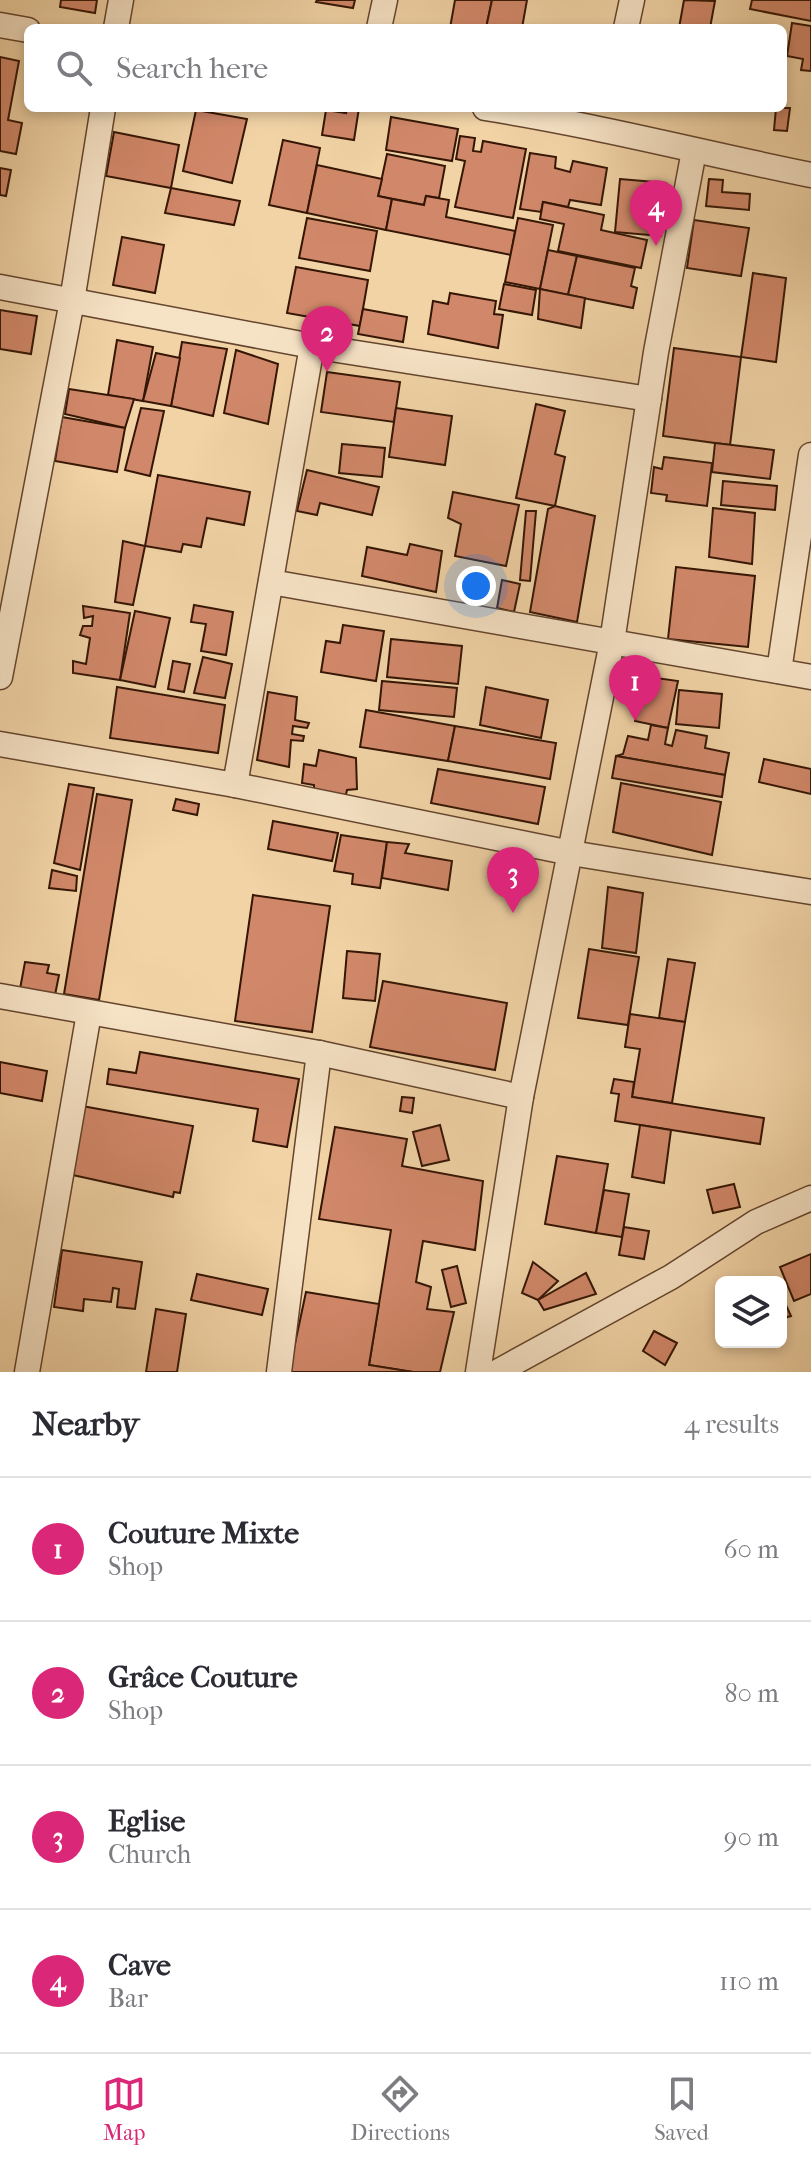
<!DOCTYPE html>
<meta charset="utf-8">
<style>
body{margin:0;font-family:"IM FELL French Canon",serif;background:#f2f2f3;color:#2b2b33}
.controls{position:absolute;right:24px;bottom:24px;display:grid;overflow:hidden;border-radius:12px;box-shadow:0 4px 12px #0003}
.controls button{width:72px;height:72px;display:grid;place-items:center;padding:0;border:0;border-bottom:2px solid #e1e1e2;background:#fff;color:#2b2b33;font:40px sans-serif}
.you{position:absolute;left:476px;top:586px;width:28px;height:28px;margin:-20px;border:6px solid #fff;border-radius:50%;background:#1a73e8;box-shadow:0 0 0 12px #1a73e833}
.badge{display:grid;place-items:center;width:52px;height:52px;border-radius:50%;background:#db2777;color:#fff;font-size:26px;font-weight:700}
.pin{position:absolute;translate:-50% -66px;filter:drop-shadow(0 2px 4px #0008)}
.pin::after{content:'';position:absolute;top:42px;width:28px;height:24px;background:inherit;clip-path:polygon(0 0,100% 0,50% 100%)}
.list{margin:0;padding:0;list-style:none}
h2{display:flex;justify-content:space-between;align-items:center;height:104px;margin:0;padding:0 32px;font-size:34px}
h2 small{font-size:26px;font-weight:400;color:#7c7c81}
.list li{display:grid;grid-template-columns:52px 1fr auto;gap:24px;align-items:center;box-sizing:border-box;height:144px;padding:0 32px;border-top:2px solid #e1e1e2}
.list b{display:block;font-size:30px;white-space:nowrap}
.list p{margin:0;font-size:26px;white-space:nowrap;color:#7c7c81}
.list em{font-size:26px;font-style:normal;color:#7c7c81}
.icon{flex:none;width:44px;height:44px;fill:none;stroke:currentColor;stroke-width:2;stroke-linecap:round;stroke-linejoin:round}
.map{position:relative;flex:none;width:811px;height:1372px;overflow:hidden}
.search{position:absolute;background:#fff;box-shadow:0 4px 12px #0003;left:24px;right:24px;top:24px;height:88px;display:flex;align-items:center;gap:20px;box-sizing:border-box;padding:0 28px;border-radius:12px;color:#7c7c81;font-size:30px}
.sheet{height:680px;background:#fff}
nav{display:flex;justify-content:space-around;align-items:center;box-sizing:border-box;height:112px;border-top:2px solid #e1e1e2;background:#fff;font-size:22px;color:#7c7c81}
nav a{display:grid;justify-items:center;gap:4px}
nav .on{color:#db2777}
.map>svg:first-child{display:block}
.building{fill:#d1886a;stroke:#351605;stroke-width:2}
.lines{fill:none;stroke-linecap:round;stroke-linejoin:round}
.street-casing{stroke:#64452d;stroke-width:27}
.street{stroke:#f6e2c5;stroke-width:24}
</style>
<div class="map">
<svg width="811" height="1372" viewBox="0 0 811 1372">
<rect width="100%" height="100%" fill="#f1d3a6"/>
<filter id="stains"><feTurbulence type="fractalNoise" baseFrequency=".0025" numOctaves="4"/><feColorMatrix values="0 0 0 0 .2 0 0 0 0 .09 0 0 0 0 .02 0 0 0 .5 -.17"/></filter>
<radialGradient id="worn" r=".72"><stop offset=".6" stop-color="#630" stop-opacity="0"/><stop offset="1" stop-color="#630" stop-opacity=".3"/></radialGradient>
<g class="building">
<polygon points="61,0 97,0 95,13 60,7"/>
<polygon points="317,0 355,0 353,8 316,2"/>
<polygon points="455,0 492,0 486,28 450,28"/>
<polygon points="492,0 527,0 522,28 486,28"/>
<polygon points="684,0 715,1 710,28 679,28"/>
<polygon points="752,0 811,0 811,21 750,9"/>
<polygon points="792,23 811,26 811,71 801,70 803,59 787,56"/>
<polygon points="0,57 19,61 8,120 22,123 16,154 0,151"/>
<polygon points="347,108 359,108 354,140 322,135 326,110 346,113"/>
<polygon points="776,108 790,108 787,131 774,130"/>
<polygon points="196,110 247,119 232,183 183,171"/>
<polygon points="391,117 458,129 452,161 386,150"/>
<polygon points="114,132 179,145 171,188 106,176"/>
<polygon points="460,136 475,138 473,151 481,152 483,141 526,149 513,218 455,207 465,161 456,159"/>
<polygon points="283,140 320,148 307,213 269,205"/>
<polygon points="530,153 556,157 555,168 570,172 573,161 607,168 601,205 570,200 568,207 543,202 541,212 520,209"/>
<polygon points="387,154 445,166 439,198 426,196 424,205 378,196"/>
<polygon points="317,165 382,179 378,196 392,199 386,230 307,213"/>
<polygon points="0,168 11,170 6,196 0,195"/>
<polygon points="620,179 666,183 661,236 615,232"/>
<polygon points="709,179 723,180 722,192 750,194 749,210 706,206"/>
<polygon points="171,188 240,201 234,225 165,213"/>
<polygon points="426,196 449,200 446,217 515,231 511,255 386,230 392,199 424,205"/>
<polygon points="543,202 604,215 601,230 647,240 641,268 558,251 564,224 540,219"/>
<polygon points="307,218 377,231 370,271 299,258"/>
<polygon points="518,218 553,225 540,289 505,282"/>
<polygon points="694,220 749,228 741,276 687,268"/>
<polygon points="122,237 164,245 155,293 113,285"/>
<polygon points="548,250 577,256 568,295 540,289"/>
<polygon points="577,256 635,268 631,286 637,288 633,308 568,295"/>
<polygon points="296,267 368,280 360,326 287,313"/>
<polygon points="753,273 786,278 776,362 741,357"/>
<polygon points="504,284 536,290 532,315 499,309"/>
<polygon points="540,289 585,298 581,328 538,319"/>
<polygon points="450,293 496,301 494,314 503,315 498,348 428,334 433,301 448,304"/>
<polygon points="363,309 407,317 403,342 358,334"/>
<polygon points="0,310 37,316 31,354 0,349"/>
<polygon points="117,340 153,347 143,401 108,395"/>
<polygon points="182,342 227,349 213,416 171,406"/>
<polygon points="674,348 741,357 730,445 663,436"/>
<polygon points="236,350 278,364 268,424 224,413"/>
<polygon points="156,353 180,358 171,406 143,401"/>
<polygon points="327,372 400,382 394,422 321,412"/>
<polygon points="69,389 134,399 125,428 65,414"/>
<polygon points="536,404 565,411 555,454 565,457 555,506 516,498"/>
<polygon points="141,408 164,411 150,476 125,470"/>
<polygon points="396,408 452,416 445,465 389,457"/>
<polygon points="62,417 125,428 117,472 55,461"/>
<polygon points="715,443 774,450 770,479 712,472"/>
<polygon points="342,444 385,448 382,477 339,473"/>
<polygon points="664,457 712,463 707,506 666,501 667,495 651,493 654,467 662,469"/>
<polygon points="307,470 379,487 372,515 320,503 317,515 297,511"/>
<polygon points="158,475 250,492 244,525 207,518 201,547 183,544 181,552 145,546"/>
<polygon points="723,481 777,486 775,510 721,505"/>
<polygon points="453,492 519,505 506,566 455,556 461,524 448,518"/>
<polygon points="555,506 595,516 577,622 530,612 548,509"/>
<polygon points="713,508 755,513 752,564 709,557"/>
<polygon points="526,511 536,511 530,581 520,580"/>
<polygon points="123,541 145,546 133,605 115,602"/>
<polygon points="410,544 442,551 436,592 362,576 367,547 407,555"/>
<polygon points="676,567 755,576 748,647 668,639"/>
<polygon points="502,580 520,584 514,612 497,608"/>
<polygon points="194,605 233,612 226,655 201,651 206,624 191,622"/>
<polygon points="83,606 130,613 120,680 73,673 73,661 86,664 90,638 80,635 83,626 92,626 93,616 84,618"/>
<polygon points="135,611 170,618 155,687 120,680"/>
<polygon points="343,625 384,631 376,681 321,672 326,641 340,643"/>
<polygon points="391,639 462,646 458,684 387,677"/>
<polygon points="203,657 232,664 225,698 194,693"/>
<polygon points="173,661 190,664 184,692 168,689"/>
<polygon points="642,676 678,681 668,728 635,721"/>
<polygon points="382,681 457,688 454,717 379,710"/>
<polygon points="117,687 225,705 218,753 110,738"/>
<polygon points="486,687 548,700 541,738 480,725"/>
<polygon points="679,690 722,694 719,728 676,724"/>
<polygon points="268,692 297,697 295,720 309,723 307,728 293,726 292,734 304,736 303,741 291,740 289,767 257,760"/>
<polygon points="366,710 455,726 448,761 360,747"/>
<polygon points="651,725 668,728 665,744 672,746 676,730 707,736 705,748 729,753 725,775 616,756 623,754 628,736 648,740"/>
<polygon points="455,726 556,743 550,779 448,761"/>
<polygon points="319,750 356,758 357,789 347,790 345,799 314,793 314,785 302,783 304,764 316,766"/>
<polygon points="616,756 725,775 722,797 612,778"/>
<polygon points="764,759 811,769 811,794 759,782"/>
<polygon points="438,769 545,787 538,824 431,803"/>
<polygon points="621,783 721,802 712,855 613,832"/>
<polygon points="69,784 94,788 80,870 54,863"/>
<polygon points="97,794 132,800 99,1000 64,994"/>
<polygon points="176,799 199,804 197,815 173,810"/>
<polygon points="273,821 338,833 332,861 268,849"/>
<polygon points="341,835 387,842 380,888 352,884 353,874 334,871"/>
<polygon points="387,842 409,844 405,853 452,861 448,890 382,878"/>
<polygon points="52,870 77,876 76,891 49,888"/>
<polygon points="608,887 643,893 636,953 602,948"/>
<polygon points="253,895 330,906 312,1032 235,1021"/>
<polygon points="589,949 639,957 628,1025 578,1018"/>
<polygon points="347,951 380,954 375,1001 343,998"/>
<polygon points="668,959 695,963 685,1022 659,1018"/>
<polygon points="25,962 49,965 47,973 59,975 55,995 20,989"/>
<polygon points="383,981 507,1003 495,1070 370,1047"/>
<polygon points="630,1014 685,1022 672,1103 632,1097 640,1049 625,1047"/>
<polygon points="140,1052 299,1079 287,1147 253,1141 258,1109 107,1084 109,1069 136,1073"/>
<polygon points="0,1062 47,1071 42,1101 0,1093"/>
<polygon points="614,1079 634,1082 632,1097 764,1118 760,1144 615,1121 619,1094 611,1093"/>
<polygon points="402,1097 414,1098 412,1113 400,1111"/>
<polygon points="82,1106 193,1126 180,1193 174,1192 173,1197 68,1174"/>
<polygon points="440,1125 449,1160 422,1166 413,1132"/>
<polygon points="640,1125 671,1130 664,1183 632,1177"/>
<polygon points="335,1127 407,1139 402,1166 483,1181 475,1250 423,1241 416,1282 431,1287 427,1309 454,1312 440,1372 413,1372 369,1365 391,1230 319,1219"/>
<polygon points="557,1156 608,1164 596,1233 545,1224"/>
<polygon points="734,1184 740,1207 713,1213 707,1190"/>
<polygon points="604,1190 629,1194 622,1237 596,1233"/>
<polygon points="624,1227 649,1231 644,1259 619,1255"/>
<polygon points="62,1250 142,1262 135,1309 117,1307 119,1289 113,1288 111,1302 84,1299 83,1311 54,1307"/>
<polygon points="811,1254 811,1294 794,1301 780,1267"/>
<polygon points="533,1262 558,1281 538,1300 522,1293"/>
<polygon points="457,1266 466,1303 451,1307 442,1270"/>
<polygon points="586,1273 596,1294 544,1310 538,1300"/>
<polygon points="197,1274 268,1289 262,1315 191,1300"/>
<polygon points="306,1292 379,1304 369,1365 413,1372 289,1372"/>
<polygon points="781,1294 791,1316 781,1319"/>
<polygon points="156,1309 186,1314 177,1372 146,1372"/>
<polygon points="654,1331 677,1343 665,1365 643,1351"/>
</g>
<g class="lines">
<g class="street-casing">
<g id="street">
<polyline points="0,25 28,30"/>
<polyline points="116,28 121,0"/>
<polyline points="379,28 385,0"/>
<polyline points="626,28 632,0"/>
<path d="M485,108C595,125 702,153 811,175"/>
<polyline points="0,287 312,346 649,399"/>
<polyline points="271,582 811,677"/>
<polyline points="779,671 811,455"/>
<polyline points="0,677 72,301 103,108"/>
<polyline points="0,744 235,785 571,853 811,892"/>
<polyline points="235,785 312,346"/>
<polyline points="0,996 319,1053 521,1097"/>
<polyline points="27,1372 89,1013"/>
<polyline points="279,1372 319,1053"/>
<polyline points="478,1372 521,1097 612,642 656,352 694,151"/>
<polyline points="497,1372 671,1277 756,1222 811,1198"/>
</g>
</g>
<use href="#street" class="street"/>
</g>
<rect width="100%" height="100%" filter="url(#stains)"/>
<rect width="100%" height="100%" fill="url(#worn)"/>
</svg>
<div class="controls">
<button><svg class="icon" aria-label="layers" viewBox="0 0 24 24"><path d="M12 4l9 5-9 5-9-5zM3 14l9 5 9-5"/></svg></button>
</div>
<div class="you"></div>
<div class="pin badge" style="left:635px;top:721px">1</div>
<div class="pin badge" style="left:327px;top:372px">2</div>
<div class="pin badge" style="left:513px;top:913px">3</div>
<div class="pin badge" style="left:656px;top:246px">4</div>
<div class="search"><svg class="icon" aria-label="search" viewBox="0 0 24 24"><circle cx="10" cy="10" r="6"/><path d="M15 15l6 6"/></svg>Search here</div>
</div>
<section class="sheet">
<h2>Nearby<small>4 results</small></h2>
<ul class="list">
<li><span class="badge">1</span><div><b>Couture Mixte</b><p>Shop</p></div><em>60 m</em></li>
<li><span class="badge">2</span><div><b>Grâce Couture</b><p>Shop</p></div><em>80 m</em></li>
<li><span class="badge">3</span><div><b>Eglise</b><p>Church</p></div><em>90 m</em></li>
<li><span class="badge">4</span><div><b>Cave</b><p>Bar</p></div><em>110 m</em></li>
</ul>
</section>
<nav>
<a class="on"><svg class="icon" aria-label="map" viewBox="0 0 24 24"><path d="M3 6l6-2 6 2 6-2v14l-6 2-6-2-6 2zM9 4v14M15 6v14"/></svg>Map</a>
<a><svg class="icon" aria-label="directions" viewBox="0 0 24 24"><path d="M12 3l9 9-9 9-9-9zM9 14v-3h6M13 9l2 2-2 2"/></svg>Directions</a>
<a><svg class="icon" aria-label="saved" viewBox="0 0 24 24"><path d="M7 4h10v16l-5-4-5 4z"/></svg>Saved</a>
</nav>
